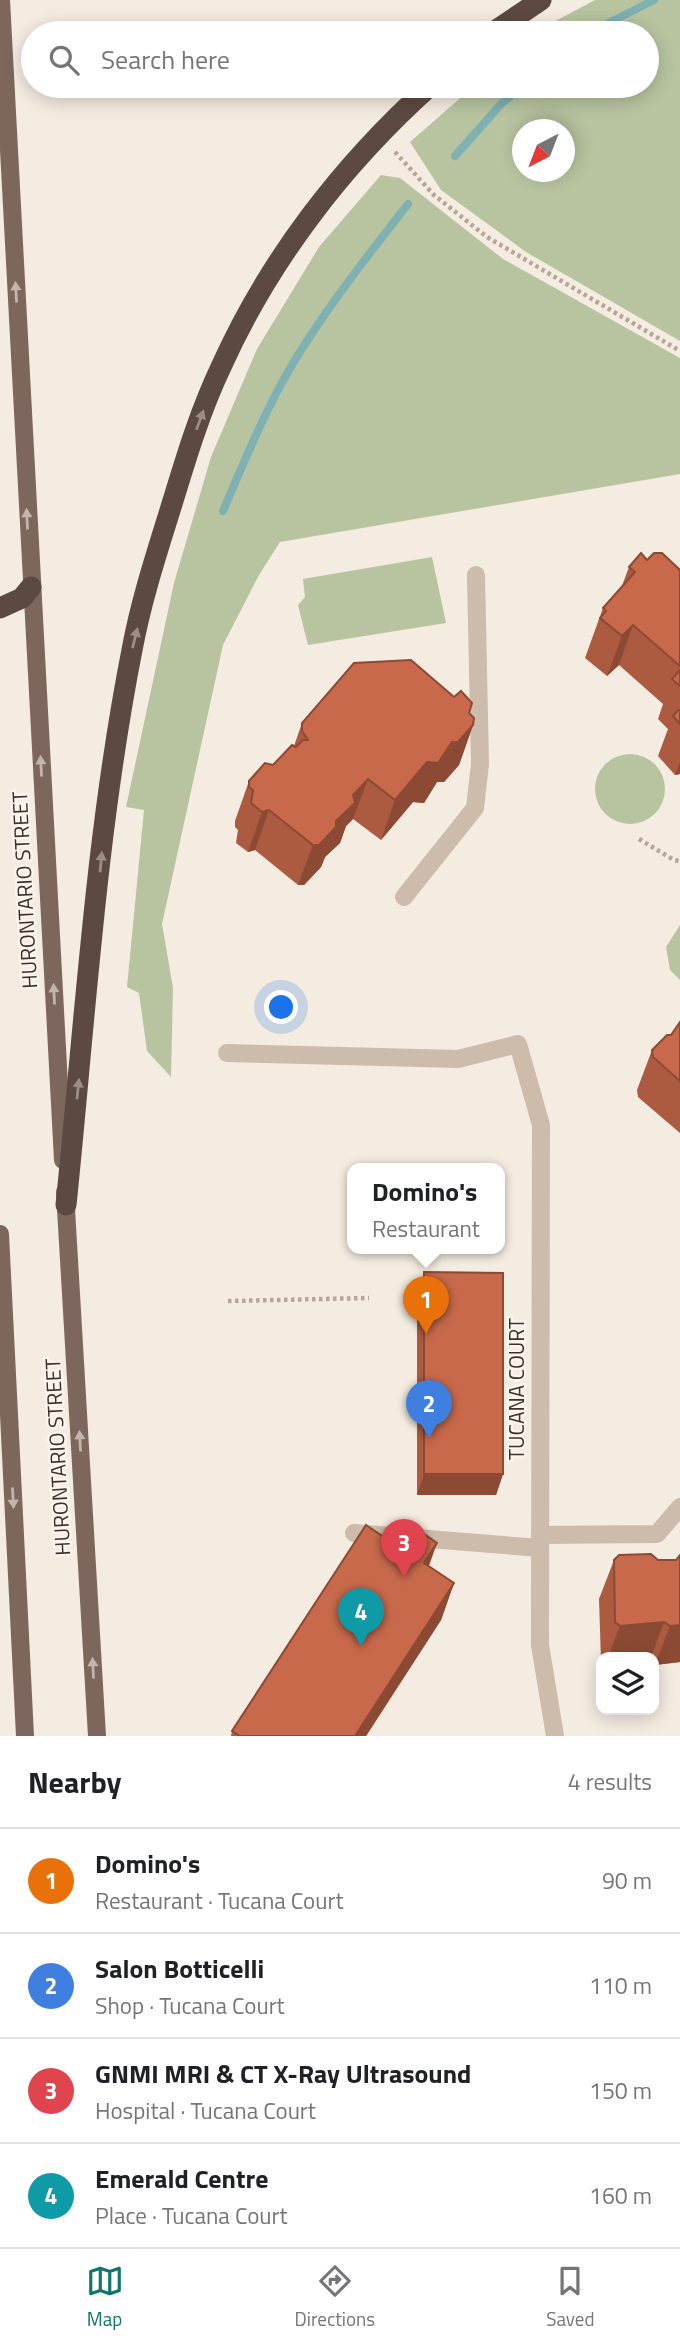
<!DOCTYPE html>
<meta charset="utf-8">
<style>
body{margin:0;font-family:"Titillium Web",sans-serif;background:#f6f6f6;color:#202124}
.controls{position:absolute;right:21px;bottom:21px;display:grid;overflow:hidden;border-radius:14px;box-shadow:0 4px 18px #0003}
.controls button{width:63px;height:63px;display:grid;place-items:center;padding:0;border:0;border-bottom:2px solid #e0e0e0;background:#fff;color:#202124;font:35px sans-serif}
.compass{position:absolute;left:512px;top:119px;width:63px;height:63px;border-radius:50%;background:#fff;box-shadow:0 4px 18px #0003;rotate:222deg}
.you{position:absolute;left:282px;top:1008px;width:24px;height:24px;margin:-18px;border:5px solid #fff;border-radius:50%;background:#1a73e8;box-shadow:0 0 0 10px #1a73e833}
.badge{display:grid;place-items:center;width:46px;height:46px;border-radius:50%;background:#0f766e;color:#fff;font-size:23px;font-weight:700}
.pin{position:absolute;translate:-50% -58px;filter:drop-shadow(0 2px 4px #0008)}
.pin::after{content:'';position:absolute;top:37px;width:24px;height:21px;background:inherit;clip-path:polygon(0 0,100% 0,50% 100%)}
.popup{position:absolute;left:347px;top:1163px;width:158px;height:91px;box-sizing:border-box;display:grid;place-content:center;border-radius:14px;background:#fff;filter:drop-shadow(0 2px 5px #0005);font-size:23px;white-space:nowrap;color:#757577}
.popup b{font-size:26px;color:#202124}
.popup::after{content:'';position:absolute;left:50%;top:100%;margin-left:-14px;border:14px solid transparent;border-top-color:#fff}
.list{margin:0;padding:0;list-style:none}
h2{display:flex;justify-content:space-between;align-items:center;height:91px;margin:0;padding:0 28px;font-size:30px}
h2 small{font-size:23px;font-weight:400;color:#757577}
.list li{display:grid;grid-template-columns:46px 1fr auto;gap:21px;align-items:center;box-sizing:border-box;height:105px;padding:0 28px;border-top:2px solid #e0e0e0}
.list b{display:block;font-size:26px;white-space:nowrap}
.list p{margin:0;font-size:23px;white-space:nowrap;color:#757577}
.list em{font-size:23px;font-style:normal;color:#757577}
.icon{flex:none;width:38px;height:38px;fill:none;stroke:currentColor;stroke-width:2;stroke-linecap:round;stroke-linejoin:round}
.map{position:relative;flex:none;width:680px;height:1736px;overflow:hidden}
.search{position:absolute;background:#fff;box-shadow:0 4px 18px #0003;left:21px;right:21px;top:21px;height:77px;display:flex;align-items:center;gap:18px;box-sizing:border-box;padding:0 24px;border-radius:38px;color:#757577;font-size:26px}
.sheet{height:511px;background:#fff}
nav{display:flex;justify-content:space-around;align-items:center;box-sizing:border-box;height:98px;border-top:2px solid #e0e0e0;background:#fff;font-size:19px;color:#757577}
nav a{display:grid;justify-items:center;gap:4px}
nav .on{color:#0f766e}
.map>svg:first-child{display:block}
.green{fill:#b8c4a0;fill-rule:evenodd}
.lines{fill:none;stroke-linecap:round;stroke-linejoin:round}
.stream{stroke:#7fb0b2;stroke-width:8}
.path{stroke:#b9a596;stroke-width:4.5;stroke-dasharray:3.5 3.5;stroke-linecap:butt}
.minor{stroke:#cdbbac;stroke-width:18}
.major{stroke:#7d675c;stroke-width:18}
.highway{stroke:#5c4a42;stroke-width:21}
.wall{fill:#ac5a40}
.shaded-wall{fill:#8c4a34}
.building{fill:#c8694b;stroke:#8c4a34;stroke-width:2}
.oneway{fill:#c2b5ac}
.oneway2{fill:#9c8e87}
.labels{text-anchor:middle;stroke-width:5;stroke-linejoin:round;paint-order:stroke}
.street-label{font-size:21px;fill:#3b302b;stroke:#fbf5ee}
</style>
<div class="map">
<svg width="680" height="1736" viewBox="0 0 680 1736">
<rect width="100%" height="100%" fill="#f4ebe1"/>
<g class="green">
<path d="M595,0H680V341L526,252L441,190L410,142L474,86H647V33H533ZM522,130H564V172H522Z"/>
<polygon points="381,175 400,178 503,259 680,358 680,474 280,542 259,575 223,645 162,924 173,988 171,1077 147,1051 139,993 127,987 144,810 126,807 174,583 211,457 257,349 319,247"/>
<polygon points="432,557 446,623 308,645 298,605 305,597 303,579"/>
<circle cx="630" cy="789" r="35"/>
<polygon points="680,925 680,980 670,970 666,947"/>
</g>
<g class="lines">
<g class="stream">
<polyline points="589,33 654,0"/>
<polyline points="455,156 502,103 524,86"/>
<path d="M223,511C247,455 270,398 303,347C335,297 372,250 408,204"/>
</g>
<g class="path">
<polyline points="395,152 434,195 487,237 680,351"/>
<polyline points="639,839 674,860 680,861"/>
<polyline points="228,1301 369,1298"/>
</g>
<g class="minor">
<polyline points="404,897 475,808 480,764 476,575"/>
<polyline points="227,1053 458,1059 518,1044 541,1125 540,1645 555,1736"/>
<polyline points="354,1533 540,1548"/>
<polyline points="540,1535 657,1534 680,1507"/>
</g>
<g class="major">
<polyline points="1,0 63,1160"/>
<polyline points="65,1192 97,1736"/>
<polyline points="0,1234 25,1736"/>
</g>
<g class="highway">
<polyline points="492,33 541,0"/>
<polyline points="0,608 22,598 31,587"/>
<path d="M66,1205C85,1020 96,833 132,650C141,601 157,552 172,504C186,458 200,411 221,367C269,260 343,164 430,86"/>
</g>
</g>
<g class="wall">
<polygon points="647,560 680,570 680,774 675,775 658,756 668,729 658,719 663,704 619,665 607,676 585,658 603,608 622,586 629,567"/>
<polygon points="469,713 473,725 459,765 444,782 437,782 424,803 413,802 381,840 353,819 346,826 340,843 325,857 321,867 304,885 298,885 255,850 248,852 236,843 238,830 235,827 235,821 249,781 273,765 294,746 302,723"/>
<polygon points="680,1022 680,1133 638,1097 637,1090 652,1050 671,1035"/>
<polygon points="424,1272 503,1474 496,1495 417,1495 417,1293"/>
<polygon points="651,1554 680,1662 655,1665 654,1664 654,1657 601,1657 601,1661 599,1599 614,1560"/>
<polygon points="429,1566 454,1583 441,1620 366,1736 231,1736 232,1731"/>
</g>
<g class="shaded-wall">
<polygon points="633,625 619,665 607,676 622,636"/>
<polygon points="473,725 459,765 444,782 437,782 424,803 413,802 381,840 395,800 427,762"/>
<polygon points="680,762 680,774 675,775"/>
<polygon points="368,779 353,819 346,826 340,843 325,857 321,867 304,885 298,885 313,845 336,821 353,795"/>
<polygon points="269,810 255,850 248,852 262,812"/>
<polygon points="424,1474 503,1474 496,1495 417,1495"/>
<polygon points="437,1543 424,1580 424,1563"/>
<polygon points="454,1583 441,1620 366,1736 355,1736"/>
<polygon points="664,1622 651,1657 608,1657 620,1626"/>
<polygon points="680,1625 680,1662 655,1665 670,1626"/>
</g>
<g class="building">
<polygon points="641,553 647,560 654,553 662,553 680,570 680,666 633,625 622,636 600,618 606,611 603,608 635,572 629,567"/>
<polygon points="411,660 454,697 461,691 472,703 469,713 474,718 473,725 458,742 452,742 438,763 427,762 395,800 368,779 353,795 355,803 336,821 336,827 319,845 313,845 269,810 262,812 251,803 253,790 249,787 249,781 265,763 273,765 292,745 296,747 303,740 308,740 302,731 302,723 354,663"/>
<polygon points="680,670 680,686 672,679"/>
<polygon points="678,710 680,710 680,724 673,716"/>
<polygon points="680,1022 680,1081 653,1057 652,1050 667,1035 671,1035"/>
<polygon points="424,1272 503,1273 503,1474 424,1474"/>
<polygon points="410,1524 437,1543 424,1563 454,1583 355,1736 240,1736 232,1731 366,1525 396,1545"/>
<polygon points="651,1554 658,1560 676,1560 680,1555 680,1625 670,1626 664,1622 620,1626 615,1622 614,1560 619,1555"/>
</g>
<defs><path id="oneway-solid" d="M-6-.8H1V-3.2L6.5 0L1 3.2V.8H-6Z" transform="scale(1.75)"/></defs>
<g class="oneway">
<use href="#oneway-solid" transform="translate(16 292) rotate(-93)"/>
<use href="#oneway-solid" transform="translate(27 519) rotate(-93)"/>
<use href="#oneway-solid" transform="translate(41 766) rotate(-93)"/>
<use href="#oneway-solid" transform="translate(54 994) rotate(-93)"/>
<use href="#oneway-solid" transform="translate(80 1441) rotate(-93)"/>
<use href="#oneway-solid" transform="translate(13 1498) rotate(87)"/>
<use href="#oneway-solid" transform="translate(93 1668) rotate(-93)"/>
</g>
<g class="oneway2">
<use href="#oneway-solid" transform="translate(200 420) rotate(-70)"/>
<use href="#oneway-solid" transform="translate(135 638) rotate(-76)"/>
<use href="#oneway-solid" transform="translate(101 862) rotate(-85)"/>
<use href="#oneway-solid" transform="translate(78 1089) rotate(-84)"/>
</g>
<g class="labels">
<g class="street-label">
<text transform="translate(25 890) rotate(-93)" y="7">HURONTARIO STREET</text>
<text transform="translate(517 1389) rotate(-90)" y="7">TUCANA COURT</text>
<text transform="translate(58 1457) rotate(-93)" y="7">HURONTARIO STREET</text>
</g>
</g>
</svg>
<div class="controls">
<button><svg class="icon" aria-label="layers" viewBox="0 0 24 24"><path d="M12 4l9 5-9 5-9-5zM3 14l9 5 9-5"/></svg></button>
</div>
<svg class="compass" viewBox="-18 -18 36 36"><path d="M0-13l5 13h-10z" fill="#e53935"/><path d="M0 13l5-13h-10z" fill="#757577"/></svg>
<div class="you"></div>
<div class="pin badge" style="left:426px;top:1334px;background:#e8710a">1</div>
<div class="popup"><b>Domino's</b>Restaurant</div>
<div class="pin badge" style="left:429px;top:1438px;background:#3f7fe0">2</div>
<div class="pin badge" style="left:404px;top:1577px;background:#e0444e">3</div>
<div class="pin badge" style="left:361px;top:1646px;background:#0f9aa8">4</div>
<div class="search"><svg class="icon" aria-label="search" viewBox="0 0 24 24"><circle cx="10" cy="10" r="6"/><path d="M15 15l6 6"/></svg>Search here</div>
</div>
<section class="sheet">
<h2>Nearby<small>4 results</small></h2>
<ul class="list">
<li><span class="badge" style="background:#e8710a">1</span><div><b>Domino's</b><p>Restaurant · Tucana Court</p></div><em>90 m</em></li>
<li><span class="badge" style="background:#3f7fe0">2</span><div><b>Salon Botticelli</b><p>Shop · Tucana Court</p></div><em>110 m</em></li>
<li><span class="badge" style="background:#e0444e">3</span><div><b>GNMI MRI &amp; CT X-Ray Ultrasound</b><p>Hospital · Tucana Court</p></div><em>150 m</em></li>
<li><span class="badge" style="background:#0f9aa8">4</span><div><b>Emerald Centre</b><p>Place · Tucana Court</p></div><em>160 m</em></li>
</ul>
</section>
<nav>
<a class="on"><svg class="icon" aria-label="map" viewBox="0 0 24 24"><path d="M3 6l6-2 6 2 6-2v14l-6 2-6-2-6 2zM9 4v14M15 6v14"/></svg>Map</a>
<a><svg class="icon" aria-label="directions" viewBox="0 0 24 24"><path d="M12 3l9 9-9 9-9-9zM9 14v-3h6M13 9l2 2-2 2"/></svg>Directions</a>
<a><svg class="icon" aria-label="saved" viewBox="0 0 24 24"><path d="M7 4h10v16l-5-4-5 4z"/></svg>Saved</a>
</nav>
